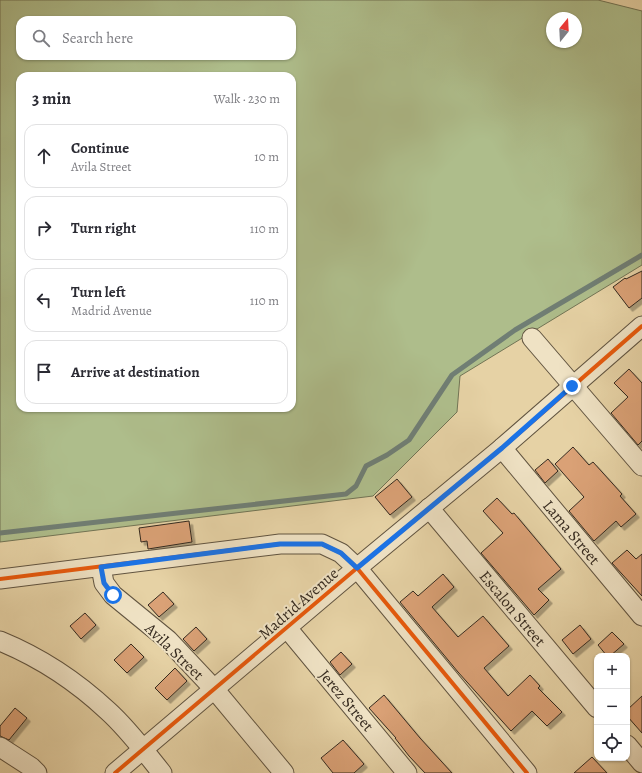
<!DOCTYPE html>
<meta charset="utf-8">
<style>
body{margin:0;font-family:Alegreya,serif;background:#f7f7f7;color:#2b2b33}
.controls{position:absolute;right:12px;bottom:12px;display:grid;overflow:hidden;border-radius:8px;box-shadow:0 1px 3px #0004}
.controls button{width:36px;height:36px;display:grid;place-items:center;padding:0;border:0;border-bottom:1px solid #e1e1e2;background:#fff;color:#2b2b33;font:20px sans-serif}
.compass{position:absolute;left:546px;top:12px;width:36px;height:36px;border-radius:50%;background:#fff;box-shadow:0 1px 3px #0004;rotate:18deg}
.stop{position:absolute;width:12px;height:12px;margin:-9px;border:3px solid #1a73e8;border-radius:50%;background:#fff}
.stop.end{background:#1a73e8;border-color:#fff;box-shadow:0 1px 4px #0008}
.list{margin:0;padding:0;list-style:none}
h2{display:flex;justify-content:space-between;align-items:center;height:52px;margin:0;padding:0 16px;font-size:17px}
h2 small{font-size:13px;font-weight:400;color:#7c7c81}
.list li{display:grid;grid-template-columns:26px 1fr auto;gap:12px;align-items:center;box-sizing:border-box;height:64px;margin:0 8px 8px;padding:0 8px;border:1px solid #e1e1e2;border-radius:12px}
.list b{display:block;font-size:15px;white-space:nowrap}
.list p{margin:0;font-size:13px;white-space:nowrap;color:#7c7c81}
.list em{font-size:13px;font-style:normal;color:#7c7c81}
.icon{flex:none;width:22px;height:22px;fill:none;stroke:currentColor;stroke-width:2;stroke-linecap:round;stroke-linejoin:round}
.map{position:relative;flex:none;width:642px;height:773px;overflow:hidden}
.search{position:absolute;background:#fff;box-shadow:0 1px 3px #0004;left:16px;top:16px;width:280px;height:44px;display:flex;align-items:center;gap:10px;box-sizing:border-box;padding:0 14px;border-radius:12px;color:#7c7c81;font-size:15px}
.panel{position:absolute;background:#fff;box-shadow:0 1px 3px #0004;left:16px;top:72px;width:280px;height:340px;border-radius:12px}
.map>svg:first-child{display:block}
.green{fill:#aebd8b;stroke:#727455;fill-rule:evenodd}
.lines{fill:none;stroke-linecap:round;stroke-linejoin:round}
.stream{stroke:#707e74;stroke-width:5}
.building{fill:#daa176;stroke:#352a1f;filter:url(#shadow)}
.minor-casing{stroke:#615440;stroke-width:21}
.minor{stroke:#efe2c4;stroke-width:19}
.cycleway-casing{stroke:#efe2c4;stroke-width:6}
.cycleway{stroke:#e8590c;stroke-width:4}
.route{stroke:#1a73e8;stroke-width:5}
.labels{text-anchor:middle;stroke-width:4;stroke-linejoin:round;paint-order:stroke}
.street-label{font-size:16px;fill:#352a1f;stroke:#efe2c4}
</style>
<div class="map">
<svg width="642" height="773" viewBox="0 0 642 773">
<defs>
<filter id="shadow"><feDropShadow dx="3.5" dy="3.5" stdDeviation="0" flood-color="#0004"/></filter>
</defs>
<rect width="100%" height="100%" fill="#e6d2a5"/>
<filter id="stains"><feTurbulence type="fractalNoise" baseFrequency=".005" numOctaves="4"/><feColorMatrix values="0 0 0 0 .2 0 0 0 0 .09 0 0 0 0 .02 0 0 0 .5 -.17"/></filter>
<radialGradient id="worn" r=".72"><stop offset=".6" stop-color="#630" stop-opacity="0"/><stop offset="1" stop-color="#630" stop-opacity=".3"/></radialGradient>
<path class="green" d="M0,0H598L642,11V265L460,376L457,412L373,496L0,542ZM552,18H576V42H552ZM20,20H292V56H20ZM20,76H292V408H20Z"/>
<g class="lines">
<polyline class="stream" points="0,533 346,494 356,486 366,466 387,455 409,440 452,375 515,330 642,255"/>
</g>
<g class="building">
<polygon points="642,271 642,298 629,308 613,287 625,278 626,279"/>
<polygon points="629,369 642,383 642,441 638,445 611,413 628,397 614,383"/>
<polygon points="573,447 589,465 593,462 622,494 620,496 636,514 621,527 616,521 594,541 569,511 584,497 555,464"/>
<polygon points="548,459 558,471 545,483 535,470"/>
<polygon points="397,479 412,497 390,515 375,497"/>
<polygon points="497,498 512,514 514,513 561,569 538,589 549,600 534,615 481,553 503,533 483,511"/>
<polygon points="189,521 192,542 148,549 147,541 141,542 139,528"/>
<polygon points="627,550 636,559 642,554 642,596 612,563"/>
<polygon points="443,574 454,587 432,607 458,637 483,616 509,646 484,668 508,696 530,675 540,686 538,688 562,712 547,726 532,711 511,731 458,672 400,602 413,591 418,596"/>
<polygon points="163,592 174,604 159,617 148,605"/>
<polygon points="85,613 96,625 81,639 70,626"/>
<polygon points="580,625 591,639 573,654 562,640"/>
<polygon points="196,627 207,639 194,651 183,639"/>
<polygon points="612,632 624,644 610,656 607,656 598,645"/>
<polygon points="131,644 144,657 127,673 114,660"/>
<polygon points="341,652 352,664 340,675 330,662"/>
<polygon points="175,668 187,681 167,700 155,688"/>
<polygon points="384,695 420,738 452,773 425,773 409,756 395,738 396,738 369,708"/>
<polygon points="642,696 642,733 627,716 627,710"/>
<polygon points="15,708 27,718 9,740 0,736 0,726"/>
<polygon points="343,740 364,764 354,773 333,773 321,758"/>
<polygon points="592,757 607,773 574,773"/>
</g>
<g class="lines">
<g class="minor-casing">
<g id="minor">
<polyline points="532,338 642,466"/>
<polyline points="502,448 642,616"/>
<polyline points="429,508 597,708"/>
<polyline points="101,567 104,583 113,595 168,640 215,690 284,773"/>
<polyline points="0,579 280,544 322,544 341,553 357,568 527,773"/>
<polyline points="287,628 407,773"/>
<path d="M0,641C39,657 77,682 108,711C128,729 145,752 162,773"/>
<polyline points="627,745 642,763"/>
<polyline points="0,747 31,767 37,773"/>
<polyline points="115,773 357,568 502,448 642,326"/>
</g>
</g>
<use href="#minor" class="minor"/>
<g class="cycleway-casing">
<g id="cycleway">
<polyline points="0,579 280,544 322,544 341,553 357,568 527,773"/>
<polyline points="115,773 357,568 502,448 642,326"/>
</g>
</g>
<use href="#cycleway" class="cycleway"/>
</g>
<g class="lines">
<polyline class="route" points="113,595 104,583 101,567 280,544 322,544 341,553 357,568 502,448 572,386"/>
</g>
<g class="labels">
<g class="street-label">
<text transform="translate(572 532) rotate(50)" y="6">Lama Street</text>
<text transform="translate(298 603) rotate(-41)" y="6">Madrid Avenue</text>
<text transform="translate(513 608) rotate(50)" y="6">Escalon Street</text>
<text transform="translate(175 651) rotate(44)" y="6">Avila Street</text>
<text transform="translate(347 700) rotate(50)" y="6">Jerez Street</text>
</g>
</g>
<rect width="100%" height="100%" filter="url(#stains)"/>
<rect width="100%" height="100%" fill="url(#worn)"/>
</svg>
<div class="controls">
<button>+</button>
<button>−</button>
<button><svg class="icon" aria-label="locate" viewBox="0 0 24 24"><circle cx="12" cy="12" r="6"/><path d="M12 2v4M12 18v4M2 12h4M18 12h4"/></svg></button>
</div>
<svg class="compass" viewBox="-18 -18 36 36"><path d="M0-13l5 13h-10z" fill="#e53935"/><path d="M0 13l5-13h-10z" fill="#7c7c81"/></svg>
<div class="stop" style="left:113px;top:595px"></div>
<div class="stop end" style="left:572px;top:386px"></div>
<div class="search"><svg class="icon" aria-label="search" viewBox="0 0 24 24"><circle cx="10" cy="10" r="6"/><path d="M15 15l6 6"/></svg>Search here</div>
<section class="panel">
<h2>3 min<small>Walk · 230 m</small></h2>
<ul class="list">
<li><svg class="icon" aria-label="ahead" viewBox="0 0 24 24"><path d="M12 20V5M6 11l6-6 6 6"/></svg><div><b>Continue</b><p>Avila Street</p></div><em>10 m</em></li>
<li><svg class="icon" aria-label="right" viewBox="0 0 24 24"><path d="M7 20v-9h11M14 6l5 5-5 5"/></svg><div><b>Turn right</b></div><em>110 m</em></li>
<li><svg class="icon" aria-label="left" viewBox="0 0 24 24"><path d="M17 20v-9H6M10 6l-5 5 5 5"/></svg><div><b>Turn left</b><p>Madrid Avenue</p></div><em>110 m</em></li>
<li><svg class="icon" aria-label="arrive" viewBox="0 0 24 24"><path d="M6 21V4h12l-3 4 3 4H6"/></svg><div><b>Arrive at destination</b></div></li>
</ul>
</section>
</div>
